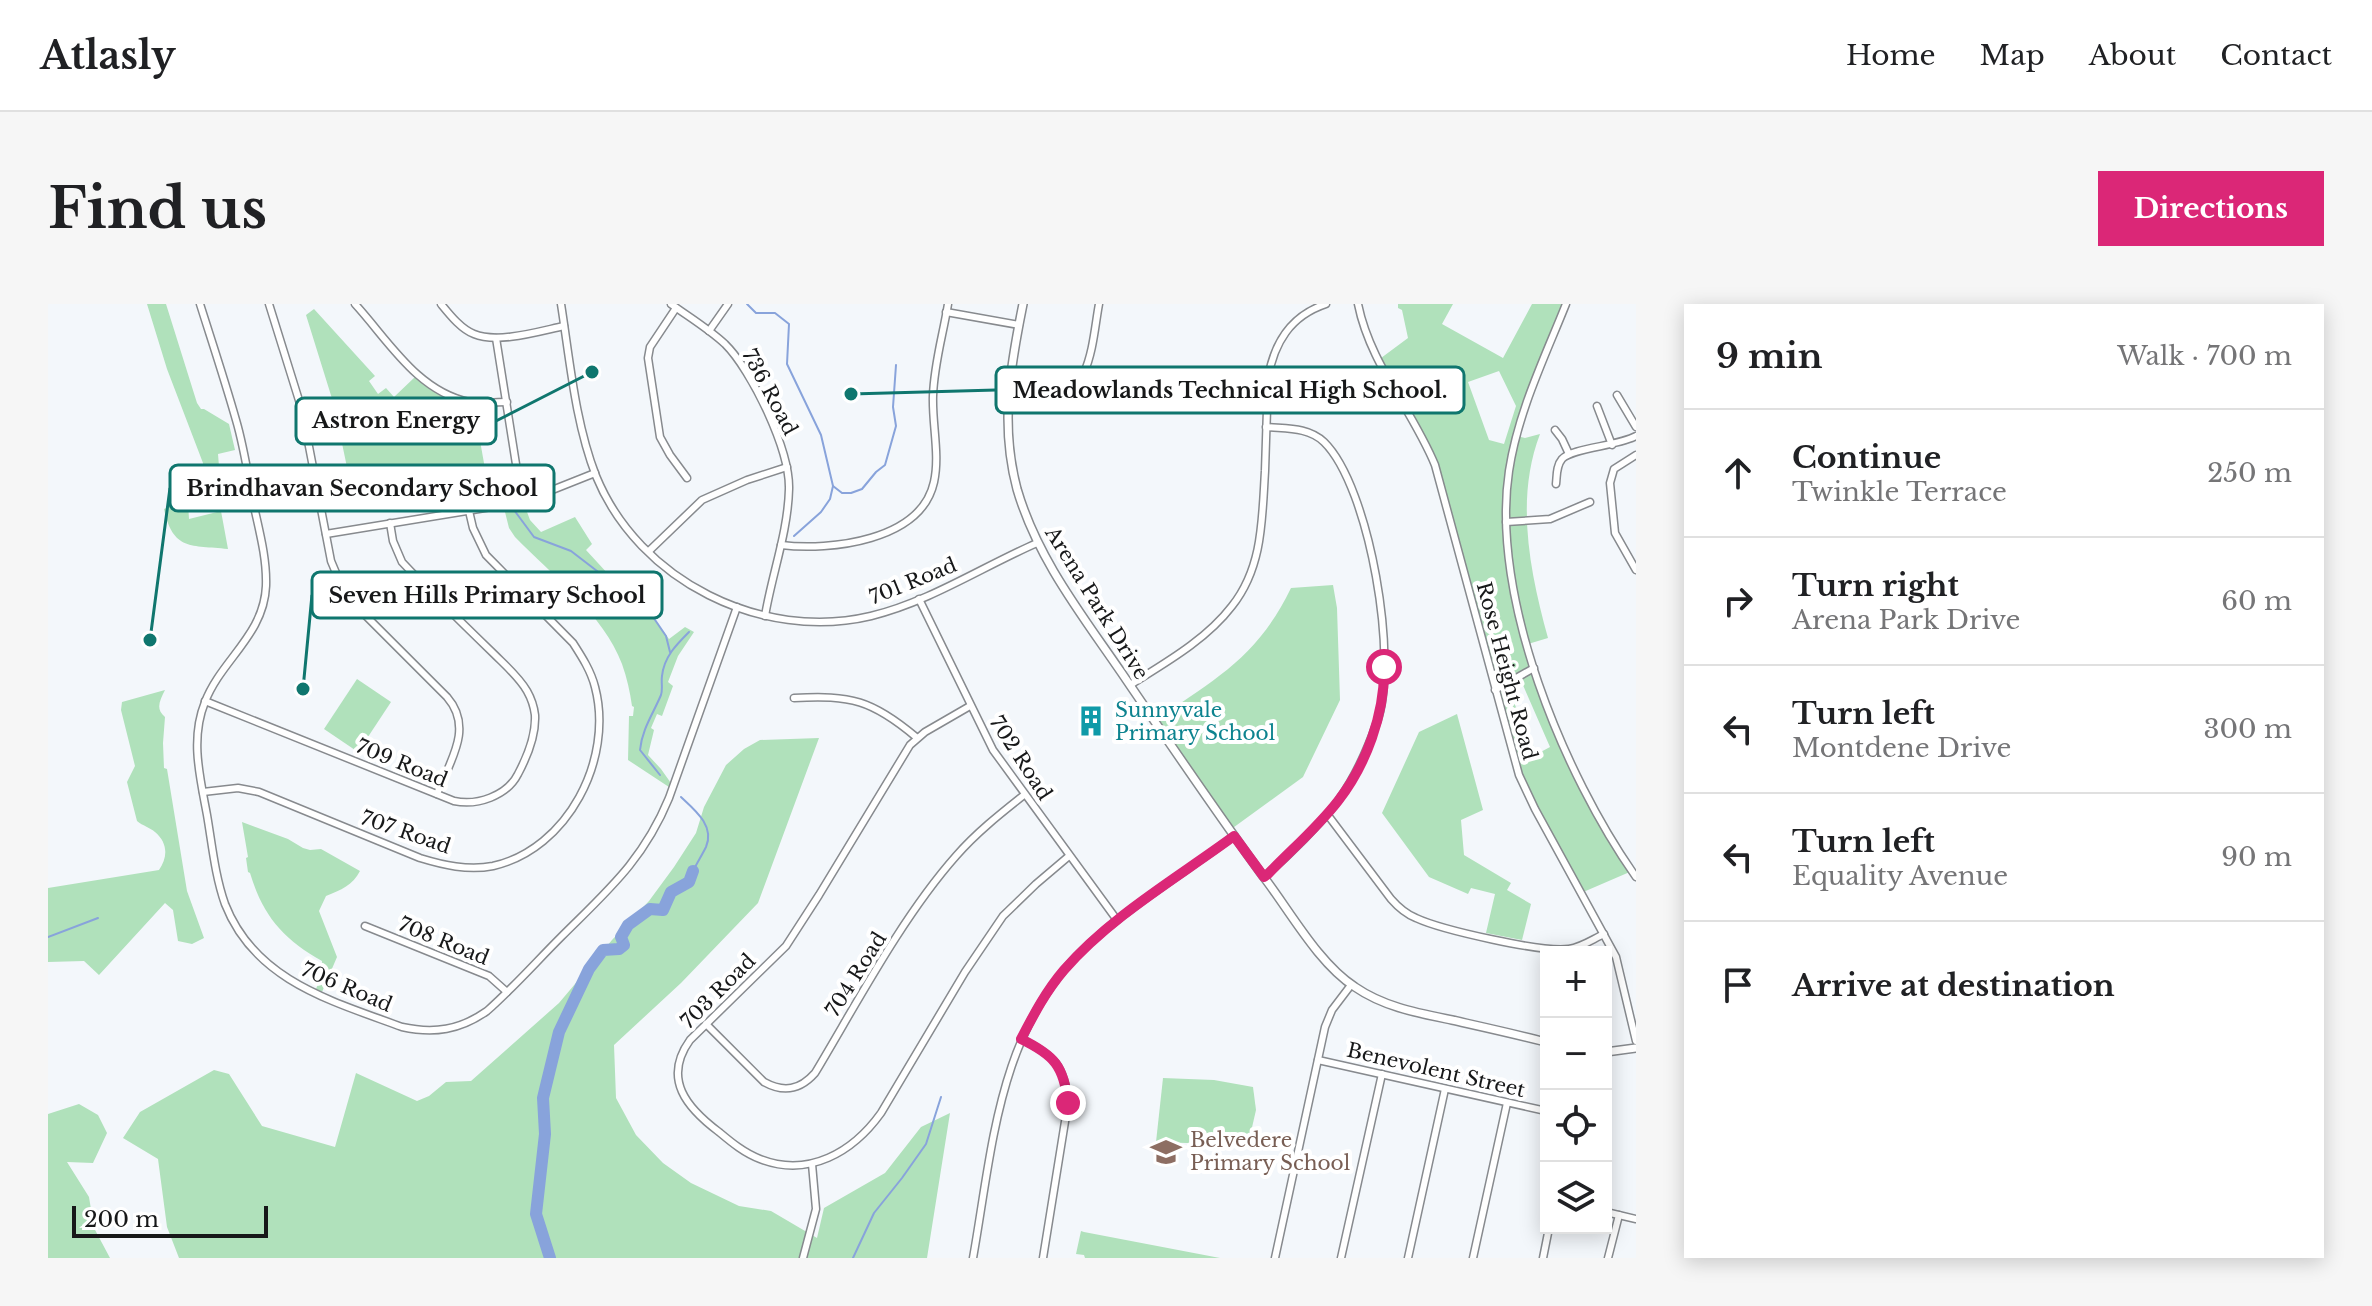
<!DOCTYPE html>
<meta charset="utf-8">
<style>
body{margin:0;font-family:"Libre Baskerville",serif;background:#f6f6f6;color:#202124}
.controls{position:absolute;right:24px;bottom:24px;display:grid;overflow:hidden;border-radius:0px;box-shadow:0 4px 20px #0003}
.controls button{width:72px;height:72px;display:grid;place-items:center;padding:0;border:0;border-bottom:2px solid #e0e0e0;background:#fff;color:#202124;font:40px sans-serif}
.scale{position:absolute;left:24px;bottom:20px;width:196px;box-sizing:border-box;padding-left:8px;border:4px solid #171819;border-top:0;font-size:22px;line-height:28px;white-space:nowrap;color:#171819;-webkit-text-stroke:6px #fff;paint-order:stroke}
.stop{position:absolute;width:24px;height:24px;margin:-18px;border:6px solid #db2777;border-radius:50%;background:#fff}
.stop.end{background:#db2777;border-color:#fff;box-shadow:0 2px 8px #0008}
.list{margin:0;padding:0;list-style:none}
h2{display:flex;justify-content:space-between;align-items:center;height:104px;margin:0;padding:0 32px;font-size:34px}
h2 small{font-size:26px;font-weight:400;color:#757577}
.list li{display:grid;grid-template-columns:52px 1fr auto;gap:24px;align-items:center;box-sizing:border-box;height:128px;padding:0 32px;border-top:2px solid #e0e0e0}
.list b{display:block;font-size:30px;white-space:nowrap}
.list p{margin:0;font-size:26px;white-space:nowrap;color:#757577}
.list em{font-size:26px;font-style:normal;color:#757577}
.icon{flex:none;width:44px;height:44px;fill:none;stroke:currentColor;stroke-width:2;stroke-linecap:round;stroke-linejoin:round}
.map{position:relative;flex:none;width:1588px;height:954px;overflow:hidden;border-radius:0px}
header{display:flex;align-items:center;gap:48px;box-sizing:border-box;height:112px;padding:0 40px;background:#fff;border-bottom:2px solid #e0e0e0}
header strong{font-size:38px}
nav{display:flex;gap:44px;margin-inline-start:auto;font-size:28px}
.intro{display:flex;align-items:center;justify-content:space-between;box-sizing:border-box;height:192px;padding:0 48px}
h1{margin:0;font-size:56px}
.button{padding:20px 36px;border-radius:0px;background:#db2777;color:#fff;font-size:28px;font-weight:700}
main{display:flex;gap:48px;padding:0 48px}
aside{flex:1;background:#fff;border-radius:0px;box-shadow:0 4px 20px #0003}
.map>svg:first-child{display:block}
.green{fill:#b0e1bb;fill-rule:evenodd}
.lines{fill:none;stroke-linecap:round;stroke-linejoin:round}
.stream{stroke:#88a3db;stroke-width:2}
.river{stroke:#88a3db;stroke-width:12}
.minor-casing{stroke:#878a8e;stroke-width:9}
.tertiary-casing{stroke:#878a8e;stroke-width:10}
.minor{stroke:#fff;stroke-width:6}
.tertiary{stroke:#fff;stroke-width:7}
.route{stroke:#db2777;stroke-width:10}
.labels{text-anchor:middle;stroke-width:8;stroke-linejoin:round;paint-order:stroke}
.street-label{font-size:20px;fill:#171819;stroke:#fff}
.culture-label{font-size:20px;fill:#0d838f;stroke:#fff;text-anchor:start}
.education-label{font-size:20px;fill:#785e54;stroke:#fff;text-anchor:start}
.leader{fill:none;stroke:#0f766e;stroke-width:3}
.callout-dot{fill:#0f766e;stroke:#fff;stroke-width:3}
.callout{fill:#fff;stroke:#0f766e;stroke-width:3}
.callout-label{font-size:22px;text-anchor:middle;font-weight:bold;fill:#171819}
</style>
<header>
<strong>Atlasly</strong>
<nav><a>Home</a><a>Map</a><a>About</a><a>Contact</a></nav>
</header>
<div class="intro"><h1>Find us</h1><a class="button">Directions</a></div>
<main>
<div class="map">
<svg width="1588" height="954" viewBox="0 0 1588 954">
<rect width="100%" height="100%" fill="#f3f7fb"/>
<g class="green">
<path d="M99,0H118L149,99L153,105H156L181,120L187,146L170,150L172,175L159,193L140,199L141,215L173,207L180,245C143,241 125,247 116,205C133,199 154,178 155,159L119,65Z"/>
<path d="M1350,0H1405L1394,20L1455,54L1484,0H1519L1469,132L1477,134L1492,130C1467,195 1482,269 1500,334L1480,340L1487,364L1520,453L1584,567L1533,589L1478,488L1386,161L1329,57L1360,34L1354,6L1350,4ZM1451,67L1468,102L1456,140L1441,136L1420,78ZM1471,372L1502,443L1489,450L1458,381Z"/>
<polygon points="266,5 327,72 321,77 330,90 338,84 346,93 367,73 389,88 426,101 422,130 431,131 439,176 437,177 445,202 398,210 393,177 305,192 286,101 258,11"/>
<path d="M475,197L482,216L493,228L527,213L544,240L538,246L561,271L567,269L600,298L597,303L621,335L637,323L646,328L630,352L620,378L625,382L614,412L609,410L603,424L606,426L600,451L613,465L625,482L624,485L580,456L581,412H585L586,403L584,402C582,388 579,374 574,360C556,311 503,270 467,233L461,224L455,200Z"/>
<path d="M1285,281L1289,304L1292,396L1255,473L1182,526L1106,417C1167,375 1209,354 1243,284Z"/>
<polygon points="309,375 343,398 310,448 276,425"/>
<path d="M117,386C112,396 107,405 117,413L115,439L116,464L119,465L139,587L156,634L144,640L130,637L125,606L117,599L51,671L36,657L0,658V584L111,566C120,553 120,539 107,528C101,523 95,522 89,517L79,478L87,462L73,406L74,398Z"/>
<polygon points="1409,410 1435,506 1413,516 1416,551 1463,579 1459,586 1483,600 1474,636 1438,629 1447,590 1423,584 1420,590 1381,573 1334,509 1371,428"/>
<polygon points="771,434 710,599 633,679 566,741 568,794 588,831 615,859 643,879 691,902 723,907 769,934 776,904 837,869 873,823 902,809 879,954 131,954 119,923 110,855 75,834 92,808 166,766 181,770 214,822 287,843 308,769 369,797 381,792 398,778 423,777 511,699 564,636 601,597 626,563 648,529 656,503 678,461 696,445 712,436"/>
<path d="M194,518L240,535L255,544L262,546L273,545L312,567C305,581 293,586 278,592L271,607L289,653L274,688L268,685L273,673L274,657C235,635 215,612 202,569L200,568L198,554L200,553Z"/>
<polygon points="1115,774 1166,776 1205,783 1208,806 1200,841 1108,838"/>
<polygon points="31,800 50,811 59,829 45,859 19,858 41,893 46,924 62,954 0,954 0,810"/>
<polygon points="1033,927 1036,928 1172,954 1037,954 1036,951 1028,950"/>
</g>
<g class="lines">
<g class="stream">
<polyline points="699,0 708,9 727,9 741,20 739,60 773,131 785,182 782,195 773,208 746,232"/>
<polyline points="785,182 794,189 803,189 814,185 828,168 837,161 848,122 845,103 848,61"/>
<polyline points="466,206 486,233 523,247 601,307 618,332 622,348"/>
<path d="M612,471L592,446C594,425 605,410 613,391C615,385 613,378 614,372C616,353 628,341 641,328"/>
<path d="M633,493C647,506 667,522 658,543C654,551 649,559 645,567"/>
<polyline points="0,633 50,614"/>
<polyline points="805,954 826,909 854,874 878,840 893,793"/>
</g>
<polyline class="river" points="502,954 488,910 497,830 495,794 511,728 541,665 555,646 571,645 576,641 573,633 580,621 602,605 615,606 623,588 641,578 645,567"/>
<g class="minor-casing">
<g id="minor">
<path d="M152,0C164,38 177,77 188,116C196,143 200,171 205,198C211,226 219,254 218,282C216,331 173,356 157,398C142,435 152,473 159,511C164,540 167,572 177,600C207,677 284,697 354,723C386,730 412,726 439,707C465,684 488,658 513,633C559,587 595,557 621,494L689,303"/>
<path d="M221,0L254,106L283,257L296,288L304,298L399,393C426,424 402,457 389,490"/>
<path d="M307,0C340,36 369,87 421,98C433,100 446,98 459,98"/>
<path d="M393,0C402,11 413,25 426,30C450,40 492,27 516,22"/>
<path d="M513,0C522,57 527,118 548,172C591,277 714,338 823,312C881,298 934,263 989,239"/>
<path d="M623,0C641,13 661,25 677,40C704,67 742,146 741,185C740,228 724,270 717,312"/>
<path d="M1310,0C1322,60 1364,105 1387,161L1471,471L1487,505L1568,653L1588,737"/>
<path d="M1518,0C1496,55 1470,108 1461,167C1442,293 1516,471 1588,573"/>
<polyline points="628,4 602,43 600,54 612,133 622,151 639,174"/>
<polyline points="898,8 971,21"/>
<polyline points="661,27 680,0"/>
<polyline points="448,34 474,198"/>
<polyline points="1569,91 1588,123"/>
<polyline points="1549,102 1564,141"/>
<path d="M959,105C972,104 985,105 998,101C1044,90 1044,38 1051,0"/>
<polyline points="1507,126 1514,135 1521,150"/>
<polyline points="1588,151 1566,165 1562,179 1567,229 1588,266"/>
<path d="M1508,180C1509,172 1508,162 1514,155C1524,144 1570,142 1588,132"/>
<polyline points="1458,218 1502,215 1542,198"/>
<polyline points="278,230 474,198 547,169"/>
<path d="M733,241C782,247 873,237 886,178C892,151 884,120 885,92C886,60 895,31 900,0"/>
<polyline points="601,247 654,196 699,176 739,163"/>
<polyline points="871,295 945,446 1069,616"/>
<path d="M1082,381C1117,359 1158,336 1184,302C1215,263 1214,215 1217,167C1218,136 1219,105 1220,74C1226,39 1242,12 1278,0"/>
<polyline points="1447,386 1486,364"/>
<path d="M746,394C803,391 824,396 868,433"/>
<path d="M157,397L406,497C429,502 459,492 470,470C479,453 488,431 487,411C486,403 483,394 479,387C471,373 458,362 446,350C415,320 384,290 354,258L345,237L342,219"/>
<path d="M922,402L877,428L862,441L771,591L738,642L642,736C614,775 639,804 671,828C683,838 696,849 712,855C761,874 805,848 833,809L917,668L955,612L988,580L1021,552"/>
<path d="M155,488L190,484L211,488L372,554C395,561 420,567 445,562C520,545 566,455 547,383C543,367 534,353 525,339L438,251L425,224L421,207"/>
<path d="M1279,510L1343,595C1350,603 1358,610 1368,614C1394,626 1495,649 1521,645C1534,643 1545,635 1556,630"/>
<path d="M1216,573C1239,553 1275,518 1292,494C1308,471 1320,444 1329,418C1351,358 1322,183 1276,138C1260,123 1239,125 1218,123"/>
<polyline points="317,622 441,672 459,688"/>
<path d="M658,720L716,778C736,789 752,786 767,769C809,699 854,613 908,552C928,529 952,510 976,491"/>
<path d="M973,735C1006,751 1017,762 1020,799L995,954"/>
<polyline points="1270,756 1498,807"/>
<polyline points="1558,908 1588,915"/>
<polyline points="755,954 768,905 764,860"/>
<path d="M925,954C945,842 950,723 1040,641C1084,600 1138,568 1186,532"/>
<polyline points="1227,954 1277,723 1284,706 1303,681"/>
<polyline points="1293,954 1334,770"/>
<polyline points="1360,954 1397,785"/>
<polyline points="1425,954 1459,799"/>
<polyline points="1495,954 1501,924"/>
<polyline points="1560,954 1571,911"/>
</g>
</g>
<g class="tertiary-casing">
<g id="tertiary">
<path d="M975,0C962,64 952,121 969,185C989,254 1034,311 1073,368C1120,437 1166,505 1215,572C1242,607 1270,659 1307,683C1336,703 1370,709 1404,716C1435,723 1467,730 1498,738"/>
<polyline points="1558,748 1588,744"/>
</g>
</g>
<use href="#minor" class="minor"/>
<use href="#tertiary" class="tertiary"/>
</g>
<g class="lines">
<path class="route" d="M1020,799C1016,762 1006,751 973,735C986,710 998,687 1016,666C1063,612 1129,574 1186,532L1216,573L1220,570C1243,546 1269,524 1290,497C1318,461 1337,410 1336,363"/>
</g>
<defs>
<g id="building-bare" transform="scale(2.4)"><path d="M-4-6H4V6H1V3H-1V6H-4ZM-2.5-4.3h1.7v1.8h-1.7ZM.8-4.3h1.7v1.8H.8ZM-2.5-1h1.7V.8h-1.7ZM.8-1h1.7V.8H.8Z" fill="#0f9aa8" stroke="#fff" stroke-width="2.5" paint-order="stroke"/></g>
<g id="school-bare" transform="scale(2.4)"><path d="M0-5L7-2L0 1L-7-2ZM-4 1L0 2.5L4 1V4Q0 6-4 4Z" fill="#8d6e63" stroke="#fff" stroke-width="2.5" paint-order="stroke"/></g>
</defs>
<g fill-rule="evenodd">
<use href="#building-bare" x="1043" y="417"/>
<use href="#school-bare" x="1118" y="848"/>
</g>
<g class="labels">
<g class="street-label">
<text transform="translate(722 88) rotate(62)" y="7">736 Road</text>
<text transform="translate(865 277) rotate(-22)" y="7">701 Road</text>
<text transform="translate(1049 299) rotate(58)" y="7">Arena Park Drive</text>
<text transform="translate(1459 367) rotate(75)" y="7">Rose Height Road</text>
<text transform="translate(973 454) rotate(57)" y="7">702 Road</text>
<text transform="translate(354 459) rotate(22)" y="7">709 Road</text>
<text transform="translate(358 528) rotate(19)" y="7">707 Road</text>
<text transform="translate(396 637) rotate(22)" y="7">708 Road</text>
<text transform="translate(808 670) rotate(-58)" y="7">704 Road</text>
<text transform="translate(299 683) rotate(23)" y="7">706 Road</text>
<text transform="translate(670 687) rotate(-45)" y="7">703 Road</text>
<text transform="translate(1388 766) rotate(13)" y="7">Benevolent Street</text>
</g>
<g class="culture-label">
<text x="1067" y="413">Sunnyvale<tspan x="1067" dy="23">Primary School</tspan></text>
</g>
<g class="education-label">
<text x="1142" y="843">Belvedere<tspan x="1142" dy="23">Primary School</tspan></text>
</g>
</g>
<path class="leader" d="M803 90L948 86M544 68L448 117M102 336L122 184M255 385L264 291"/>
<g class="callout-dot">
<circle cx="803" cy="90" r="8"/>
<circle cx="544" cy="68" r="8"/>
<circle cx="102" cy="336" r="8"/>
<circle cx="255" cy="385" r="8"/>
</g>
<g class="callout">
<rect x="948" y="63" width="468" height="46" rx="8"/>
<rect x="248" y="94" width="200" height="46" rx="8"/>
<rect x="122" y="161" width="384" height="46" rx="8"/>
<rect x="264" y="268" width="350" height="46" rx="8"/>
</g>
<g class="callout-label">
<text x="1182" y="94">Meadowlands Technical High School.</text>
<text x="348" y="124">Astron Energy</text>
<text x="314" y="192">Brindhavan Secondary School</text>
<text x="439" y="299">Seven Hills Primary School</text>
</g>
</svg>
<div class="controls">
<button>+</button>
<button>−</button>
<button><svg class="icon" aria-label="locate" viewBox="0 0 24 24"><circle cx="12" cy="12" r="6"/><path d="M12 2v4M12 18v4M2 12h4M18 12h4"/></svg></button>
<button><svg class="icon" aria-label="layers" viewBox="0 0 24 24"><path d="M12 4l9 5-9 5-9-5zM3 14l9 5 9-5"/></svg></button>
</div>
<div class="scale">200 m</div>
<div class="stop" style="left:1336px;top:363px"></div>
<div class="stop end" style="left:1020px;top:799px"></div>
</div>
<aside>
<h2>9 min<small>Walk · 700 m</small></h2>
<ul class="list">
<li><svg class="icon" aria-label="ahead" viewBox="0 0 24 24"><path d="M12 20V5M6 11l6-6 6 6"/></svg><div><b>Continue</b><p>Twinkle Terrace</p></div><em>250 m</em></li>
<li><svg class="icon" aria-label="right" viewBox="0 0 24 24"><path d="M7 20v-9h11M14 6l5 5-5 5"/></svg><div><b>Turn right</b><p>Arena Park Drive</p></div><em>60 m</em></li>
<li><svg class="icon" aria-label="left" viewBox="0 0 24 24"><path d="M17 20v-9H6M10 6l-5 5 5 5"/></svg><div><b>Turn left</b><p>Montdene Drive</p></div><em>300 m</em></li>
<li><svg class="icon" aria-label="left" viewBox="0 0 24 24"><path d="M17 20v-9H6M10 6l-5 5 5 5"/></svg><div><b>Turn left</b><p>Equality Avenue</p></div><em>90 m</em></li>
<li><svg class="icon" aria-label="arrive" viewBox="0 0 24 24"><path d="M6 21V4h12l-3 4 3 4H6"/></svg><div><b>Arrive at destination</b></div></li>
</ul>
</aside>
</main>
